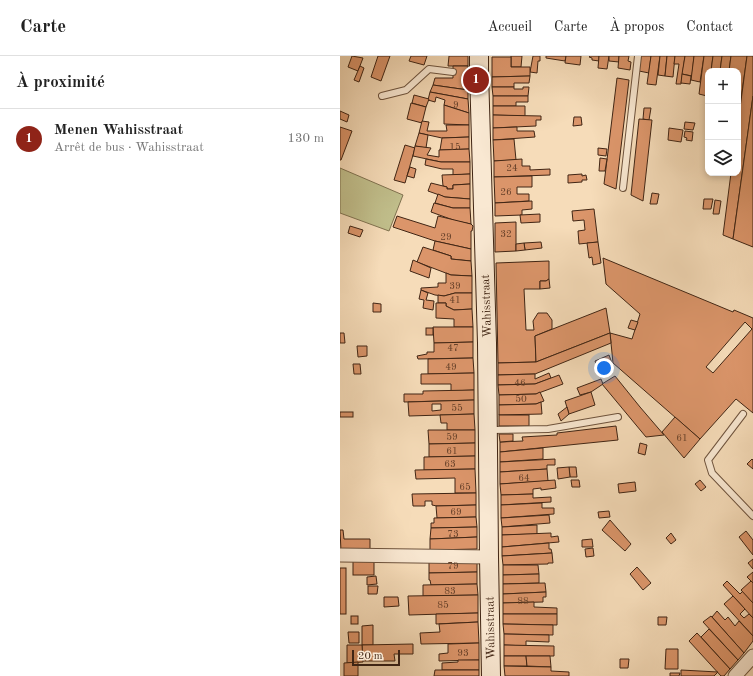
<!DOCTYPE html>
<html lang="fr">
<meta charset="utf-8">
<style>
body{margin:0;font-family:"Old Standard TT",serif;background:#f2f2f2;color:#222}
.controls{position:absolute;right:12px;top:12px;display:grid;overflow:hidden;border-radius:8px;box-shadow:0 2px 6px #0003}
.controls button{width:36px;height:36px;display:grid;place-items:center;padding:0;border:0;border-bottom:1px solid #e0e0e0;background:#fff;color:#222;font:20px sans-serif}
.scale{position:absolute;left:12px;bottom:10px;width:48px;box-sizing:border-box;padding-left:4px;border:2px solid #402514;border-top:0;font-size:11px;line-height:14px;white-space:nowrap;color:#402514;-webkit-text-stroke:3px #f9e8d2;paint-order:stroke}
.you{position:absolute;left:264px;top:312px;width:14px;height:14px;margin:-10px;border:3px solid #fff;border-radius:50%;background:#1a73e8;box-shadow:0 0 0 6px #1a73e833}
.badge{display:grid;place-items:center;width:26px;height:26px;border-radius:50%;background:#8f2418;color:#fff;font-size:13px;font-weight:700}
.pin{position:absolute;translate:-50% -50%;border:2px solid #fff;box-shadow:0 1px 4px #0006}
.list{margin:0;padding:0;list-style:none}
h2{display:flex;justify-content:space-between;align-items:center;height:52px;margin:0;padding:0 16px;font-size:17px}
h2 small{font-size:13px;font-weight:400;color:#767676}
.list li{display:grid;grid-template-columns:26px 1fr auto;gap:12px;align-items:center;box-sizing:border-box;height:60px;padding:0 16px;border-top:1px solid #e0e0e0}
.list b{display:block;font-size:15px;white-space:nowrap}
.list p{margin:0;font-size:13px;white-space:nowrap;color:#767676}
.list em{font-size:13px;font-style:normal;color:#767676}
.icon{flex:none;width:22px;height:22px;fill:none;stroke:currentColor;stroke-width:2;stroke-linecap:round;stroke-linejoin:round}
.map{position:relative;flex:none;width:413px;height:620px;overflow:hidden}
header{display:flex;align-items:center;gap:24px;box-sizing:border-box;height:56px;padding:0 20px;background:#fff;border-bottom:1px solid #e0e0e0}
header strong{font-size:19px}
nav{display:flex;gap:22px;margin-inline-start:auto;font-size:14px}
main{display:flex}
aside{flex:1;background:#fff}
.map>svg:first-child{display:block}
.green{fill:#c1bf8c;stroke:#807250}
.building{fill:#db956a;stroke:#402514;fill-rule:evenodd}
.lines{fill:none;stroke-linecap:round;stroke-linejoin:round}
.lane-casing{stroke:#6e533d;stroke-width:8}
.street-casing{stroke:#6e533d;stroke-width:15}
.secondary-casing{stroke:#402514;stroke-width:20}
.lane{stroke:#f9e8d2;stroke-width:6}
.street{stroke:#f9e8d2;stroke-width:13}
.secondary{stroke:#f9e8d2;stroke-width:18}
.labels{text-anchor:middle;stroke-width:3;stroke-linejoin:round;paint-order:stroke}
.number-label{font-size:10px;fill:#67412a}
.street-label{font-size:12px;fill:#402514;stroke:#f9e8d2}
</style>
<header>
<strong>Carte</strong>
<nav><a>Accueil</a><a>Carte</a><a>À propos</a><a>Contact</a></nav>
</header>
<main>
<aside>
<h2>À proximité<small></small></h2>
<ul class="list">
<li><span class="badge">1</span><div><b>Menen Wahisstraat</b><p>Arrêt de bus · Wahisstraat</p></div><em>130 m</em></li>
</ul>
</aside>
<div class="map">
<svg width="413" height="620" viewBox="0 0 413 620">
<rect width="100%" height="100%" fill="#f6dcb9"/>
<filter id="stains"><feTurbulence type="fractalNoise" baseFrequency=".005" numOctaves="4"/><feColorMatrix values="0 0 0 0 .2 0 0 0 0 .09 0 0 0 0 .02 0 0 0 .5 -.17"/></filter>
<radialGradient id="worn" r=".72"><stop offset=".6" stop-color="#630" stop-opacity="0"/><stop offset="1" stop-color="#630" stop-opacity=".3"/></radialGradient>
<polygon class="green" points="0,112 63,139 49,175 0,157"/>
<g class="building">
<polygon points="12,0 23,2 18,15 8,11"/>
<polygon points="38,0 50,0 41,25 31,21"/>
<polygon points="71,0 87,0 84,9 69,5"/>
<polygon points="109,0 128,0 128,10 108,10"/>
<polygon points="171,0 182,0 181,11 171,11"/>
<polygon points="193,0 200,0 200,5 198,5 197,17 190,16"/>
<polygon points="206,0 226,0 225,5 206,2"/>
<polygon points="226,0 241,0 240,9 225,7"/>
<polygon points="250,0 259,0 259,5 252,4 252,2 249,1"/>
<polygon points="259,0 269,0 267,13 258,12"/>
<polygon points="269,0 279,0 279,6 269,5"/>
<polygon points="279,0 289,0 288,5 291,6 290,14 278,12"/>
<polygon points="301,0 311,0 309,17 299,15"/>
<polygon points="311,0 320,0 316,29 307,28"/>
<polygon points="320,0 327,0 325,20 318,19"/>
<polygon points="327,0 335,0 333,21 325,20"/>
<polygon points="335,0 345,0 341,28 336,28 339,8 334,8"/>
<polygon points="345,0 354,0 352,20 342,18"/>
<polygon points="354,0 364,0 360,26 351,24"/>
<polygon points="364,0 373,0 371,15 368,15 367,40 359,38"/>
<polygon points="373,0 382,0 380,15 371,15"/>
<polygon points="382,0 391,0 389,15 380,15"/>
<polygon points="391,0 407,0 400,50 398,50 398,15 389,15"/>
<polygon points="407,0 413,0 413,40 393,183 383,179 391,117 398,117 398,67"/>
<polygon points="171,1 171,11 190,11 190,20 152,21 152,1"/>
<polygon points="20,10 24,12 19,26 14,24"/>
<polygon points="113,10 128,10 128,34 93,29 95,22 113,22"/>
<polygon points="342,18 351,20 350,28 341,27"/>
<polygon points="190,20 189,27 174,27 174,31 152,31 152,21"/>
<polygon points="277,22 289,24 276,133 264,128"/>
<polygon points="93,29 128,34 128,43 90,36"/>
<polygon points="152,31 174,31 174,33 183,33 183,31 189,31 188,40 153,40"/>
<polygon points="90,36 128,43 129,57 104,49 105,44 96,41 95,46 88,44"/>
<polygon points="74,39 89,43 86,51 72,47"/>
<polygon points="153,40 188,40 188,46 176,46 176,50 153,50"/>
<polygon points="413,40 413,191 393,183"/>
<polygon points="71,47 86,51 82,67 67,63"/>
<polygon points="104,49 129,57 129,69 104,68"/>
<polygon points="153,50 185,50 185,60 153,59"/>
<polygon points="304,52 311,52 309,64 303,63"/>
<polygon points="0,55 9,59 7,66 0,63"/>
<polygon points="153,59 201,60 201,64 196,64 196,70 153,72"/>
<polygon points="234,61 241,61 242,69 233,70"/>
<polygon points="299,63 312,64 303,145 291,139"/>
<polygon points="82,65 89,66 87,75 107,75 106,69 129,69 129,81 102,82 79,77"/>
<polygon points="345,66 355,67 353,74 344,73"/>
<polygon points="0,71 12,75 1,104 0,104"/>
<polygon points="177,71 177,75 194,75 195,81 153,84 153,72"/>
<polygon points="329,72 343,74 341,86 328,84"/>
<polygon points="345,75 353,76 352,85 346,84 347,82 344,81"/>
<polygon points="79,77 88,79 86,92 75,90"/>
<polygon points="129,81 129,93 100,94 102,82"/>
<polygon points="174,83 176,104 154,105 153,84"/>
<polygon points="65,89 75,92 65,127 54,124"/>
<polygon points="75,90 91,92 87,99 99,101 99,94 129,93 130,106 101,106 73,100"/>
<polygon points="258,92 267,93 266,100 258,99"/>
<polygon points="260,102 267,103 265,115 259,115"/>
<polygon points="86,103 101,106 130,106 130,118 113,119 113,113 102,113 85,109"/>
<polygon points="182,103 182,110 190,110 190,114 210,113 210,119 154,121 154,105"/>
<polygon points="70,111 76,113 74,122 67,120"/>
<polygon points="130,118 130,128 113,129 113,133 107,133 107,131 103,130 102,119"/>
<polygon points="242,118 242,120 246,119 247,124 242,124 242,126 228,127 228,119"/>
<polygon points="192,120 192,131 177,131 177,138 189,138 189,145 155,147 154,121"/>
<polygon points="91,127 107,131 107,133 113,133 113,129 130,128 130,143 105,141 88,135"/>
<polygon points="312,137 319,138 317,148 310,148"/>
<polygon points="98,138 105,141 130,143 130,152 113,152 95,147"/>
<polygon points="364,143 373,143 371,153 363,153"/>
<polygon points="375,144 381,145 379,158 373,158"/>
<polygon points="192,145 192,153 182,154 182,159 155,160 155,147"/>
<polygon points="94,147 113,152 130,152 131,168 116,165 91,156"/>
<polygon points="254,153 258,186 239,188 238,175 245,174 244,164 233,165 232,155"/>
<polygon points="200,158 200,166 181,167 180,159"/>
<polygon points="57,160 95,172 98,160 131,168 133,170 132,175 131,175 131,193 95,185 53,171"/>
<polygon points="176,166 176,195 155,196 155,167"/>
<polygon points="10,170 23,174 20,181 8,177"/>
<polygon points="95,185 131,193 131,205 111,203 111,200 93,194"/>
<polygon points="201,186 202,192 185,194 184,187"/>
<polygon points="258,186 261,207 253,209 252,201 249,202 247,187"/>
<polygon points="184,187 185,194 176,195 176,188"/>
<polygon points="83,191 111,200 111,203 131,205 132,220 111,219 77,206"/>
<path d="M263,202L393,256L394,254L413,262V357L396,343L360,383L273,307L270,277L292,283L300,258L266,228ZM405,266L412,273L373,317L366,311Z"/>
<polygon points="73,204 91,212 89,222 70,215"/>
<polygon points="209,205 209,223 206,225 200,225 200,233 184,233 186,274 194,274 193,265 198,257 207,257 212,264 212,273 195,280 196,306 158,307 156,207"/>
<polygon points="106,217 111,219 132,220 132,237 115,237 104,240 95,239 81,234 81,232 98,231 98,227 106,227"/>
<polygon points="209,223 210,232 200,233 200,225 206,225"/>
<polygon points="81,234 88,237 86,244 94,245 93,254 83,252 84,244 79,243"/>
<polygon points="115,237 132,237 132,253 114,254 106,250 106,247 98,247 98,239 104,240"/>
<polygon points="33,247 41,248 41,256 33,256"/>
<polygon points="96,247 106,247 106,250 114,254 132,253 133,271 114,271 114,263 96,262"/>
<polygon points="266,252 270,277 196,306 195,280"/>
<polygon points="291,264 298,266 295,274 288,272"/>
<polygon points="93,271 133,271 133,286 94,287"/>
<rect x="86" y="272" width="7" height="7"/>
<polygon points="0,277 4,277 5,287 0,287"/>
<polygon points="270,277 271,287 195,318 158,319 158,307 196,306"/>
<polygon points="133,286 133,302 78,303 77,300 87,298 87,296 94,296 94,287"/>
<polygon points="17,290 27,290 27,300 18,301"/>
<polygon points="269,299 272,307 258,313 255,305"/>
<polygon points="133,302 134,317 88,318 88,303"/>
<polygon points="13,308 20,308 21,318 14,318"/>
<polygon points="134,317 134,334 111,335 111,328 81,328 81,318"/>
<polygon points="209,317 211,322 195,328 158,329 158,319 195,318 195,323"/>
<polygon points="219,319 223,328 196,338 159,339 158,329 195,328"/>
<polygon points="275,320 300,351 324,379 306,381 262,328"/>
<polygon points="261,323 263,328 251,336 240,339 237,332"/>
<polygon points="134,334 134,344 64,346 64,338 83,338 83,335"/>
<polygon points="200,336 204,345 196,348 159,349 159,339 196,338"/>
<polygon points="251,336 255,349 229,358 225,345"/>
<path d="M134,344V358L69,360L68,346ZM92,348H101V354L92,355Z"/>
<polygon points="201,346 202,358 159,359 159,349 196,348"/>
<polygon points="227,351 229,358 221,365 218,358"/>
<rect x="0" y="356" width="13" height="5"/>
<polygon points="134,358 135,374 107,374 107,367 101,367 100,359"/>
<rect x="159" y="359" width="30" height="11"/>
<polygon points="335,361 360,383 344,402 322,376"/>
<polygon points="276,370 278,384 160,396 160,386 183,385 182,381 217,379 217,377"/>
<polygon points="88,374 135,374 135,387 89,388"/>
<polygon points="159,378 173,378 173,385 160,386"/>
<polygon points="135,387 135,400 89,401 89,388"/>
<polygon points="300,387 307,389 305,399 298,397"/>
<polygon points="203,392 203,403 160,406 160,396"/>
<polygon points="135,400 135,413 84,414 84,401"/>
<polygon points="215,403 215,409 207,409 207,413 160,416 160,406"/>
<polygon points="412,403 413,404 413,413 407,408"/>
<polygon points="229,411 236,411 237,421 230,421"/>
<polygon points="229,411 230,421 218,423 217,412"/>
<polygon points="135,413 136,437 115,437 115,422 76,423 75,414"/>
<polygon points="207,413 208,425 160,428 160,416"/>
<polygon points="215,424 216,432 201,434 201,432 193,433 193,438 161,439 160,428"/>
<polygon points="231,424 239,424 240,431 232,431"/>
<polygon points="360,424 366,431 361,435 355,428"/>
<polygon points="295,426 296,435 279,437 278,428"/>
<polygon points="136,437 136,449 97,450 92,449 92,445 85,445 85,450 73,450 72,438"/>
<polygon points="193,438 193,442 211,441 211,446 161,449 161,439"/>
<polygon points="202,447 202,452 214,452 214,458 161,462 161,449"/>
<polygon points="136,449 136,461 97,462 96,450"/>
<polygon points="269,455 270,461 259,462 258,456"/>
<polygon points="209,459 210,467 162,471 161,462"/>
<polygon points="136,461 137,471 91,472 91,467 94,467 94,462"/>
<polygon points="270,464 291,488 285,495 262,474"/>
<polygon points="197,469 197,478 162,479 162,471"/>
<polygon points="137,471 137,481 90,483 91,472"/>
<polygon points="0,474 3,474 4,483 30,483 30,495 1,495"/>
<polygon points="406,475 413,484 413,499 399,481"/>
<polygon points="211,477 211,481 218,480 219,486 162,491 162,479"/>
<polygon points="331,477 336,484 331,488 326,482"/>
<polygon points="137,481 137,493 90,494 90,483"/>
<polygon points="252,483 253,491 242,491 242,484"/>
<polygon points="209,487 209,493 211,493 212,497 162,500 162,491"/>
<polygon points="253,492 254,500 246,501 245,493"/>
<polygon points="212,497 213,507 208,507 208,508 163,509 162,500"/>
<polygon points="137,502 137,516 89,517 89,503"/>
<polygon points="413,503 413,513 408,507"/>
<rect x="13" y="504" width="21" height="15"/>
<polygon points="163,509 198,509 199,518 163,519"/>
<polygon points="297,511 311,527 303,534 290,518"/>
<rect x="0" y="512" width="6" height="46"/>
<polygon points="137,516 137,528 91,529 90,524 89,524 89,517"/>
<polygon points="413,516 413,527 407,521"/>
<polygon points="199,518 199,527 163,528 163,519"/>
<polygon points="36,520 37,528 27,529 27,521"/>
<polygon points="387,525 400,538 403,535 413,547 413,562 383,529"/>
<polygon points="411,525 413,527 413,547 401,534"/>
<polygon points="205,527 206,536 163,538 163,528"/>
<polygon points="137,528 138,539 83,540 83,529"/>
<polygon points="28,530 38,530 37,538 28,538"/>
<polygon points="206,536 206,541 203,541 203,546 163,547 163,538"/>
<polygon points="138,539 138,557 69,559 68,540"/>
<polygon points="393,540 405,553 400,558 404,562 409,558 413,562 413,580 384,548"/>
<polygon points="44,541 58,541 59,550 44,551"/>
<polygon points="194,546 194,551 217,552 217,558 163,558 163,547"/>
<polygon points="377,555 385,564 388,561 395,570 399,565 413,580 413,585 404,597 372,561"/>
<polygon points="138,557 138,566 96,568 96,558"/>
<polygon points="163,558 217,558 217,569 163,568"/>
<rect x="11" y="560" width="7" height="8"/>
<polygon points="371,560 404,597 398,604 363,566"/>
<polygon points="318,561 327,561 326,569 318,569"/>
<polygon points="138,566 139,587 81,588 80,577 100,576 99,568"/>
<polygon points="163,568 213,569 213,579 164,578"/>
<polygon points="33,569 33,589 22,589 22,570"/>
<polygon points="369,573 398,604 390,613 361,581"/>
<polygon points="8,576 19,576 19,587 9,587"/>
<polygon points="357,577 390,613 384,620 381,620 349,585"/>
<polygon points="164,578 209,579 209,586 186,585 186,590 164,589"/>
<polygon points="139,587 139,604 99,605 99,598 108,597 108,588"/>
<polygon points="73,588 73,598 54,598 55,605 23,605 22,589"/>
<polygon points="7,589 22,589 23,606 7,607"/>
<polygon points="164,589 214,590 214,600 164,600"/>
<polygon points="326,593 338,593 338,613 325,613"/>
<polygon points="164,600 186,600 187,610 164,610"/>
<polygon points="186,600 210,600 211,611 187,610"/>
<polygon points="280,603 289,603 288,612 280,612"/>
<polygon points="118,604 139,604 139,614 102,614 102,607 118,606"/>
<polygon points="18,606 18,620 4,620 4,607"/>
<polygon points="164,610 211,611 211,615 229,616 229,620 165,620"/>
<polygon points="95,614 139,614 139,620 94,620"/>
<polygon points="341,614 378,616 374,620 341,620"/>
<polygon points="330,617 340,617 339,620 330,620"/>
</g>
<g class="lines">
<g class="lane-casing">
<g id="lane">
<polyline points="42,40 66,34 89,13 113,16"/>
<polyline points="283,132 298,0"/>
<polyline points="403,358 368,404 372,417 413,460"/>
<polyline points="150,374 208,373 278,361"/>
</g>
</g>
<g class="street-casing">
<g id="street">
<polyline points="0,499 149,501"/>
<polyline points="395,620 413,600"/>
</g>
</g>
<g class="secondary-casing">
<polyline id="secondary" points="139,0 139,16 147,287 149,501 151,620"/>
</g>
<use href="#lane" class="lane"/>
<use href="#street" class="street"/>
<use href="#secondary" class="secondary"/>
</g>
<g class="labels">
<g class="number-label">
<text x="116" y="52">9</text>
<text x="115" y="94">15</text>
<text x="172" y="115">24</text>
<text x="166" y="139">26</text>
<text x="166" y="181">32</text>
<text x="106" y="184">29</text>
<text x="115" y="233">39</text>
<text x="115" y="247">41</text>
<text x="113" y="295">47</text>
<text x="111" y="314">49</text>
<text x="180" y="330">46</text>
<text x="181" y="346">50</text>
<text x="117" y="355">55</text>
<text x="112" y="384">59</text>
<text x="342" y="385">61</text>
<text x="112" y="398">61</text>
<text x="110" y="411">63</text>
<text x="184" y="425">64</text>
<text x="125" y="434">65</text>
<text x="116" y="459">69</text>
<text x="113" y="481">73</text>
<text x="113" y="513">79</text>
<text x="110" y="538">83</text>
<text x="183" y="548">88</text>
<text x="103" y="552">85</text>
<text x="123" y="600">93</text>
</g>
<g class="street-label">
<text transform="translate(146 250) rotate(-92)" y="4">Wahisstraat</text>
<text transform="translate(150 572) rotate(-91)" y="4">Wahisstraat</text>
</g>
</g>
<rect width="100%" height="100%" filter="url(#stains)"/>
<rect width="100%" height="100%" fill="url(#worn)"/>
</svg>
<div class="controls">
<button>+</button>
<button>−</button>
<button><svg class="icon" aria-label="layers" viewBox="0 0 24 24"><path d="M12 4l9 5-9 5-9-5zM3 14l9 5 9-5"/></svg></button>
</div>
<div class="scale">20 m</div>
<div class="you"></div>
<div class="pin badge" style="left:136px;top:24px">1</div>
</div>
</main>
